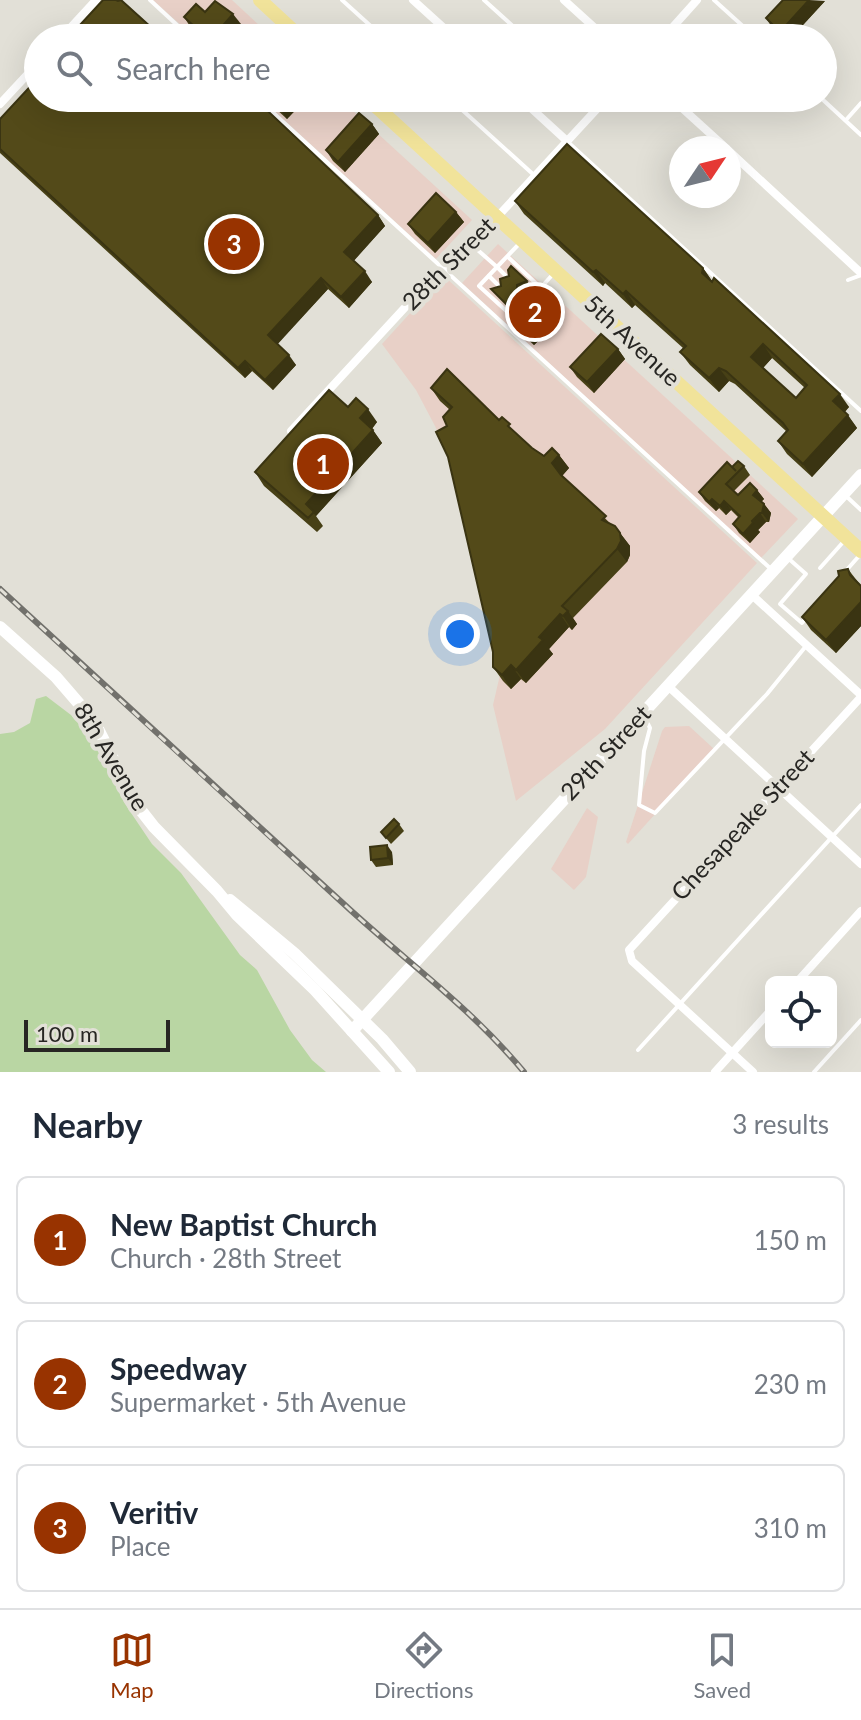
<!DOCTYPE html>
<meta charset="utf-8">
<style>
body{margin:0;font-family:Lato,sans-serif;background:#f6f6f7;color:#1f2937}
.controls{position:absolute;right:24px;bottom:24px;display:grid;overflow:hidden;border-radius:12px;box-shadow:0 8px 32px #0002}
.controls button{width:72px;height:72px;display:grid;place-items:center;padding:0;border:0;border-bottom:2px solid #e0e1e3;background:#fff;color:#1f2937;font:40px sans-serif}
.compass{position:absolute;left:669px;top:136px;width:72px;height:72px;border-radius:50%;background:#fff;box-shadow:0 8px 32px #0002;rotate:55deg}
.scale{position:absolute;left:24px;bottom:20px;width:146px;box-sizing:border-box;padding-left:8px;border:4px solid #272623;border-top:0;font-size:22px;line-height:28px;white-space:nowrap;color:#272623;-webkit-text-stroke:6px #e2e0d7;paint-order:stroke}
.you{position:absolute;left:460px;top:634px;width:28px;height:28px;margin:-20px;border:6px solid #fff;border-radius:50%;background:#1a73e8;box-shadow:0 0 0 12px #1a73e833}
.badge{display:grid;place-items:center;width:52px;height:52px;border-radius:50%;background:#983300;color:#fff;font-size:26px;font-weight:700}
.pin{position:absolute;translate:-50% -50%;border:4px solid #fff;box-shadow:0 2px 8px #0006}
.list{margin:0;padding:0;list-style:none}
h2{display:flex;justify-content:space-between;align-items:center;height:104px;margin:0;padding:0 32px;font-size:34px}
h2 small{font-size:26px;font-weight:400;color:#747a83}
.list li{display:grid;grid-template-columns:52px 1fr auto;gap:24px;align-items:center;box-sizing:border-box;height:128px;margin:0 16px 16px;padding:0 16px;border:2px solid #e0e1e3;border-radius:12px}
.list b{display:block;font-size:30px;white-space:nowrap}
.list p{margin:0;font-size:26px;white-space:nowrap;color:#747a83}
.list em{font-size:26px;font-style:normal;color:#747a83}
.icon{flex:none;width:44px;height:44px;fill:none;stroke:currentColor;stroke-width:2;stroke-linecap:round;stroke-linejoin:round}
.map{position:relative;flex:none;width:861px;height:1072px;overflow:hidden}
.search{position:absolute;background:#fff;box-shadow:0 8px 32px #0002;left:24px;right:24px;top:24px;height:88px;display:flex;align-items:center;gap:20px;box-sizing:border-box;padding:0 28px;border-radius:44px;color:#747a83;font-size:30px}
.sheet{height:536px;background:#fff}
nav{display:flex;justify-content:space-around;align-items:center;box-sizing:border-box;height:112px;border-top:2px solid #e0e1e3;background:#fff;font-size:22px;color:#747a83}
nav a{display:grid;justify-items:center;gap:4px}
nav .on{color:#983300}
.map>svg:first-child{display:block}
.commercial{fill:#e8d0c7}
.green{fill:#b9d6a3}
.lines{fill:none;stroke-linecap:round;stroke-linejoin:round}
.service{stroke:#fff;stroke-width:4}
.minor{stroke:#fff;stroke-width:8}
.secondary{stroke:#fff;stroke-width:12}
.primary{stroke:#f1e39a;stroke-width:14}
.rail-casing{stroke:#72716c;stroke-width:6}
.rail{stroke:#e2e0d7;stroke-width:3;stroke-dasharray:9;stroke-linecap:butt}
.wall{fill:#474016;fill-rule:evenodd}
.shaded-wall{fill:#3a3412}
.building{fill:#534a19;stroke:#3a3412;stroke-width:2;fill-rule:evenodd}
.labels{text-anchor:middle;stroke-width:8;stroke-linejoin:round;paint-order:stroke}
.street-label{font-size:24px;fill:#272623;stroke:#e2e0d7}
</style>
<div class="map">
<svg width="861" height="1072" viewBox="0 0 861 1072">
<rect width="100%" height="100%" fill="#e2e0d7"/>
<g class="commercial">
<polygon points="153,0 232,0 273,38 195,38"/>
<polygon points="260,98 339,98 472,220 436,259"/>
<polygon points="498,244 798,519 761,558 462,283"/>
<polygon points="444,276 757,563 605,729 516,801 493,705 502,666 450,461 435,426 416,390 382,344"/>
<polygon points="689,726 714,749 628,844 626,842 662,731 665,727"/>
<polygon points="587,808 598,817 586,877 574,890 551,869"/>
</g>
<polygon class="green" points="46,696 71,715 92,740 125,804 152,844 181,873 240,955 257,970 290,1030 312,1060 326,1072 0,1072 0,734 14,732 30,723 36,699"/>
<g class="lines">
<g class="service">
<polyline points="150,0 191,38"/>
<polyline points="342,0 384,38"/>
<polyline points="484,0 526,38"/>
<polyline points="714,0 756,38"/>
<polyline points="257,98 772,570"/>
<polyline points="449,98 535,176"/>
<polyline points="821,98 861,135"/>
<polyline points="846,120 861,103"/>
<polyline points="569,143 861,411"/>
<polyline points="472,245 497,267 519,244"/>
<polyline points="508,257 561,307"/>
<polyline points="489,276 499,286"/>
<polyline points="507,277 497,267 479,286 512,316"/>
<polyline points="848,280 861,275"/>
<polyline points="536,293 554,273"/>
<polyline points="846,496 861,510"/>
<polyline points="789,559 806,574 780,604 802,623 807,616"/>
<polyline points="820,568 845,540"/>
<polyline points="844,573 859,556"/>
<polyline points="644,716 650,728 644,751 639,805 655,813 767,694 806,646"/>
<polyline points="638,1050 861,805"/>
<polyline points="814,1072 861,1020"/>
</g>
<g class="minor">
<polyline points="413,0 455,38"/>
<polyline points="564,0 606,38"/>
<polyline points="61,38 96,0"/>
<polyline points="663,38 697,0"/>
<polyline points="520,98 567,141"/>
<polyline points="671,98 726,148"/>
<polyline points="0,104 38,63"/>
<polyline points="729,151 861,273"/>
<polyline points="291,431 422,289 451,267 607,98"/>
<polyline points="752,595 861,695"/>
<polyline points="668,686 861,864"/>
<polyline points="797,982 861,911"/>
<polyline points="715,1072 771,1010"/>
<polyline points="753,1072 632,961 629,950 861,697"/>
</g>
<g class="secondary">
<polyline points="0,627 56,677 94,721 136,804 154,827 217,891 237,915 315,990 389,1072"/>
<polyline points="230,900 294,953 382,1039 410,1072"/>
<polyline points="352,1031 861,475"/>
</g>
<g class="primary">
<polyline points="260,0 301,38"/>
<polyline points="367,98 861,551"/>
</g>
<g class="rail-casing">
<path id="rail" d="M0,589C115,695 230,801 346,906C408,963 469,1006 524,1072"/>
</g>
<use href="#rail" class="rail"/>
</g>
<g class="wall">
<polygon points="825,1 791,38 783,38 773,29 766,18"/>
<polygon points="205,12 241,24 228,38 202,38 191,28 184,17"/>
<polygon points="264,98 307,98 287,119"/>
<polygon points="0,119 378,215 385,226 353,261 372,282 349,308 328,289 277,344 296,365 273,390 252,371 245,378 0,153"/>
<polygon points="372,124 379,134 345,172 333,161 326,150"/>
<path d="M515,201L703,268L712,281L849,407L845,412L857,428L812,477L787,454L778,441L786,431L735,384L729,381L719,392L690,365L680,352L683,348L635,305L632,308L605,283L603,286L524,214ZM772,358L805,388L796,398L763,368Z"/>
<polygon points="456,212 464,222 435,253 415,234 408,224"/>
<polygon points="527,281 529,284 519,288 520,295 509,307 491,289"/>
<polygon points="560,312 539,336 541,338 534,345 515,328 508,317"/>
<polygon points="618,349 625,359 594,393 577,377 570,367"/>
<polygon points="431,388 499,420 532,448 544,456 559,455 569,468 562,476 620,533 630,546 630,555 627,562 573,618 577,624 572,630 569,627 549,649 553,654 526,683 521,679 511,689 503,681 493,667 493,652 448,457 447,426 450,410 440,401"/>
<polygon points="348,407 377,422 372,429 382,443 316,516 323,526 317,532 264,486 255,472"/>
<polygon points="744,466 750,475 734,491 738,495 757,490 764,499 762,501 771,513 769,522 766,522 758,530 760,532 750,543 739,533 733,524 739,518 731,510 726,515 719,508 716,511 705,501 699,492 733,468"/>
<polygon points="848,569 861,586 861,626 836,653 811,630 802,617"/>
<polygon points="399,824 404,831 391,844 381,832"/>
<polygon points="392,852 393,865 376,867 371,860"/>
</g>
<g class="shaded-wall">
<polygon points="809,0 825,1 791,38 785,38 780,32"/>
<polygon points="233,14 241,24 228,38 212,38"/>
<polygon points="290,98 307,98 287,119 280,109"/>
<polygon points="372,124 379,134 345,172 338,162"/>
<polygon points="456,212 464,222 435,253 428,243"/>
<polygon points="378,215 385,226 352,263 344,252"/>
<polygon points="703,268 712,281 711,286 702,273"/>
<polygon points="596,270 605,283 603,286 593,272"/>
<polygon points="365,271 372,282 349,308 341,297"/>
<polygon points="321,278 328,289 276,346 268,335"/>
<polygon points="517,285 519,288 520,295 509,307 506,304"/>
<polygon points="626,291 635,305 632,308 623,294"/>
<polygon points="553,302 560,312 539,336 541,338 534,345 527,335 531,326"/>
<polygon points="763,344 772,358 761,370 751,357"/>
<polygon points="618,349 625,359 594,393 587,382"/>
<polygon points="289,355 296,365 273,390 265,380"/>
<polygon points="245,361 252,371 245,378 238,368"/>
<polygon points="719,368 729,381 719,392 709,378"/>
<polygon points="840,394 849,407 842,414 833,401"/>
<polygon points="368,409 377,422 369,432 360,418"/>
<polygon points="848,415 857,428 812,477 803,464"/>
<polygon points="373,430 382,443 316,516 306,504"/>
<polygon points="559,455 569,468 562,476 552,463"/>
<polygon points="757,490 764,499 759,504 753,495"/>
<polygon points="712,499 719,508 716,511 709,502"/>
<polygon points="724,501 731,510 726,515 720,506"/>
<polygon points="764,504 771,513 769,522 762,513"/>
<polygon points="760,513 766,522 758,530 760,532 750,543 743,534"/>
<polygon points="620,533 630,546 630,555 627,562 617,549"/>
<polygon points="861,602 861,626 836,653 826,640"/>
<polygon points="568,611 577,624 572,630 563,616"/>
<polygon points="560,614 569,627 549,649 553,654 526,683 516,670 539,637"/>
<polygon points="511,665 521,679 511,689 502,675"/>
<polygon points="387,845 392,852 393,865 388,858"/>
</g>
<g class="building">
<polygon points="103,0 116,0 118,1 121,0 163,38 68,38"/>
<polygon points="783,0 809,0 780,32 766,18"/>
<polygon points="215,1 233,14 212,38 207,38 184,17 196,4 205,12"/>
<polygon points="38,78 38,98 254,98 378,215 344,252 365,271 341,297 321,278 268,335 289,355 265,380 245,361 238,368 0,149 0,119"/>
<polygon points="268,98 290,98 280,109"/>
<polygon points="359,113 372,124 338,162 326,150"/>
<path d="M567,144L703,268L702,273L712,282L714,278L840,394L833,401L848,415L803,464L778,441L788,430L783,423L726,371L719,368L709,378L680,352L686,346L626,291L623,294L596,270L593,272L515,201ZM763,344L807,385L796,398L751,357Z"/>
<polygon points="436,193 456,212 428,243 408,224"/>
<polygon points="511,266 527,281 517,285 517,291 506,304 491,289 501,286 500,279 509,276 508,270"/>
<polygon points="535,286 553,302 531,326 533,328 527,335 508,317"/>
<polygon points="601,334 618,349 587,382 570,367"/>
<polygon points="447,369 499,420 502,417 510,424 508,426 532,448 544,456 552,448 559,455 552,463 561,475 606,516 602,520 615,526 620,533 621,541 617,549 562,606 568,611 563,616 560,614 539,637 543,640 516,670 511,665 502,675 493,667 493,652 448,457 436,432 447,426 443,417 452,407 431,388"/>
<polygon points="329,390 348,407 356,398 368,409 360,418 373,430 306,504 314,512 308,518 255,472"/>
<polygon points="738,461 744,466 726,484 738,495 750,483 757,490 753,495 764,504 762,513 760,513 752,521 753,523 743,534 733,524 740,516 724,501 720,506 712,499 709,502 699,492 727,462 736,471 732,467"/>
<polygon points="848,569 850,575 861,586 861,602 826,640 802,617 839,576 838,571"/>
<polygon points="394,819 399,824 386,838 381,832"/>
<polygon points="387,845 388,858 371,860 370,847"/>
</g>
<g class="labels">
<g class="street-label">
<text transform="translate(449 264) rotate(-45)" y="8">28th Street</text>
<text transform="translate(632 341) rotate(43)" y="8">5th Avenue</text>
<text transform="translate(606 753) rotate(-47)" y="8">29th Street</text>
<text transform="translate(111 757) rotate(59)" y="8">8th Avenue</text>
<text transform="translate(743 825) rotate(-47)" y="8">Chesapeake Street</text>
</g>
</g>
</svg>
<div class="controls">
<button><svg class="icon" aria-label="locate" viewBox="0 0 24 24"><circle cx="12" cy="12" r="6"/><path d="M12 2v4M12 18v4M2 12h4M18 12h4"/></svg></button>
</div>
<svg class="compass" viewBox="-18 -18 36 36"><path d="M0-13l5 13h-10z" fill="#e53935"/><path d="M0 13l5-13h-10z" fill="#747a83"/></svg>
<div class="scale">100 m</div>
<div class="you"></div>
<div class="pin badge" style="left:323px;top:464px">1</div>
<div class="pin badge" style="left:535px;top:312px">2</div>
<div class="pin badge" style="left:234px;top:244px">3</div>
<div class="search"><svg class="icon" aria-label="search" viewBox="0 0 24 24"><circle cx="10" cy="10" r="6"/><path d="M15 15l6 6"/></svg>Search here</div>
</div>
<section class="sheet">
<h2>Nearby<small>3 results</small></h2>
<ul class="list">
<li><span class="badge">1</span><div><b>New Baptist Church</b><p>Church · 28th Street</p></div><em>150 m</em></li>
<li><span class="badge">2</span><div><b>Speedway</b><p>Supermarket · 5th Avenue</p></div><em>230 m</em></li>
<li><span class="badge">3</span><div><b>Veritiv</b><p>Place</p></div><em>310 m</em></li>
</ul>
</section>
<nav>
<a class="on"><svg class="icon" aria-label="map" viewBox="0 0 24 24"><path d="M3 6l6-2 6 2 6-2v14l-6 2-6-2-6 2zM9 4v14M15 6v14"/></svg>Map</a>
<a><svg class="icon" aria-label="directions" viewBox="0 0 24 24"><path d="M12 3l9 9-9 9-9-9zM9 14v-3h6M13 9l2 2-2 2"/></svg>Directions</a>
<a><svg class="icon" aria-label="saved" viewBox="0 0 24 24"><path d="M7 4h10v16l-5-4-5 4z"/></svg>Saved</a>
</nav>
